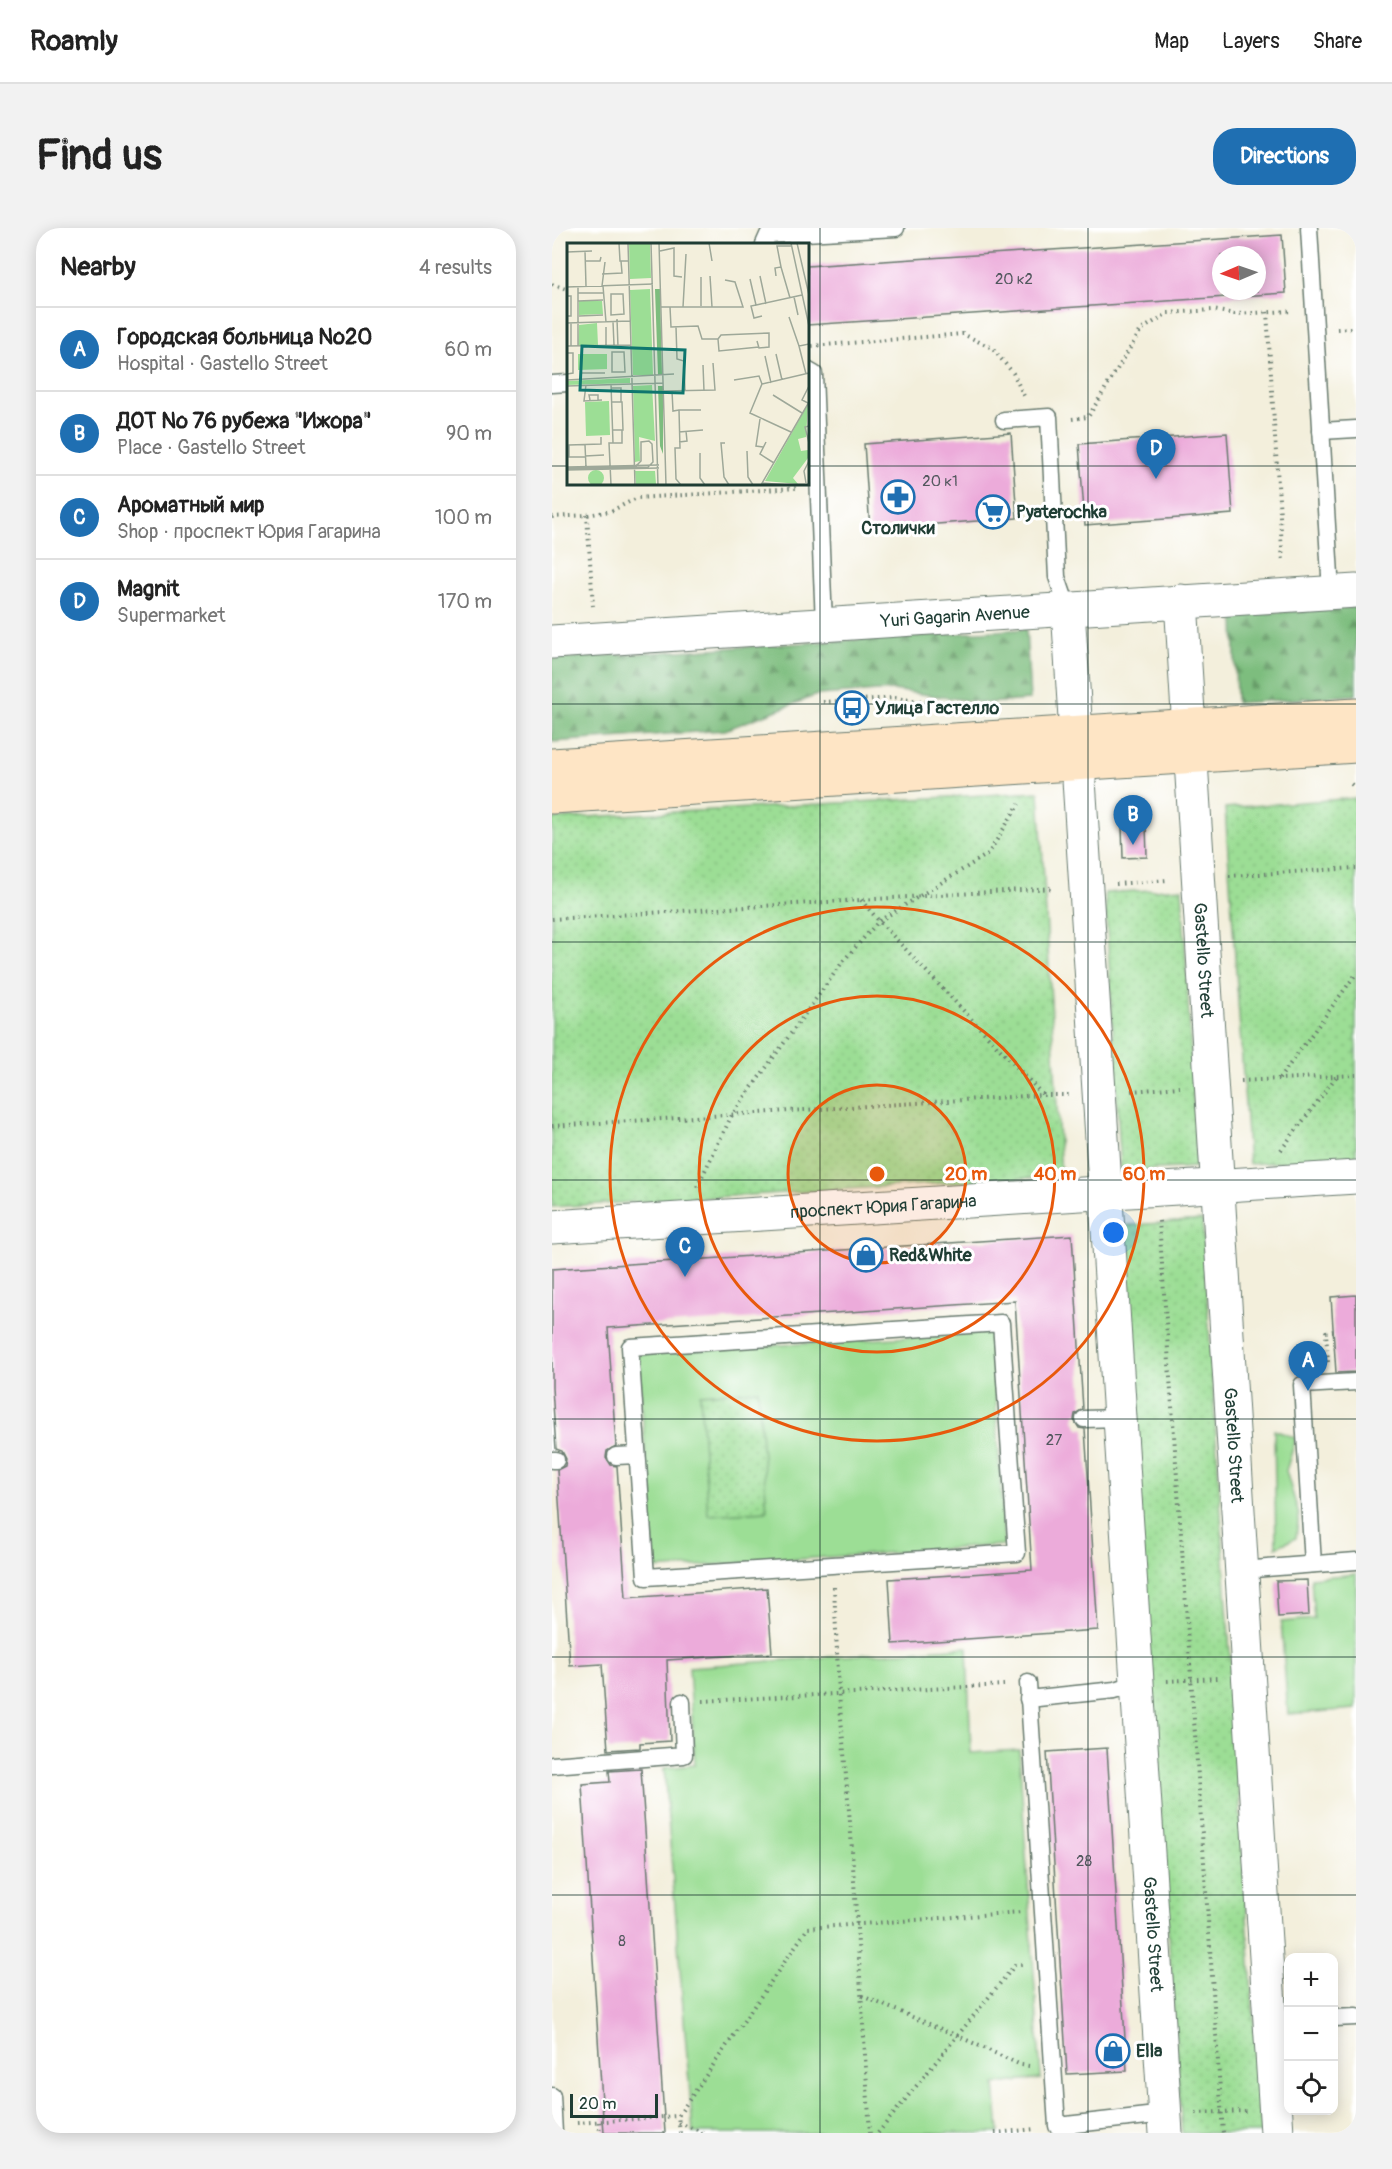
<!DOCTYPE html>
<meta charset="utf-8">
<style>
body{margin:0;font-family:Pangolin,sans-serif;background:#f2f2f2;color:#222}
.controls{position:absolute;right:18px;bottom:18px;display:grid;overflow:hidden;border-radius:12px;box-shadow:0 3px 15px #0003}
.controls button{width:54px;height:54px;display:grid;place-items:center;padding:0;border:0;border-bottom:2px solid #e0e0e0;background:#fff;color:#222;font:30px sans-serif}
.compass{position:absolute;left:660px;top:18px;width:54px;height:54px;border-radius:50%;background:#fff;box-shadow:0 3px 15px #0003;rotate:268deg}
.scale{position:absolute;left:18px;bottom:15px;width:88px;box-sizing:border-box;padding-left:6px;border:3px solid #1f3d34;border-top:0;font-size:16px;line-height:21px;white-space:nowrap;color:#1f3d34;-webkit-text-stroke:4px #fff;paint-order:stroke}
.you{position:absolute;left:562px;top:1005px;width:21px;height:21px;margin:-15px;border:4px solid #fff;border-radius:50%;background:#1a73e8;box-shadow:0 0 0 9px #1a73e833}
.badge{display:grid;place-items:center;width:39px;height:39px;border-radius:50%;background:#1f6fb2;color:#fff;font-size:20px;font-weight:700}
.pin{position:absolute;translate:-50% -50px;filter:drop-shadow(0 2px 3px #0008)}
.pin::after{content:'';position:absolute;top:32px;width:21px;height:18px;background:inherit;clip-path:polygon(0 0,100% 0,50% 100%)}
.list{margin:0;padding:0;list-style:none}
h2{display:flex;justify-content:space-between;align-items:center;height:78px;margin:0;padding:0 24px;font-size:26px}
h2 small{font-size:20px;font-weight:400;color:#767676}
.list li{display:grid;grid-template-columns:39px 1fr auto;gap:18px;align-items:center;box-sizing:border-box;height:84px;padding:0 24px;border-top:2px solid #e0e0e0}
.list b{display:block;font-size:22px;white-space:nowrap}
.list p{margin:0;font-size:20px;white-space:nowrap;color:#767676}
.list em{font-size:20px;font-style:normal;color:#767676}
.icon{flex:none;width:33px;height:33px;fill:none;stroke:currentColor;stroke-width:2;stroke-linecap:round;stroke-linejoin:round}
.map{position:relative;flex:none;width:804px;height:1905px;overflow:hidden;border-radius:24px}
header{display:flex;align-items:center;gap:36px;box-sizing:border-box;height:84px;padding:0 30px;background:#fff;border-bottom:2px solid #e0e0e0}
header strong{font-size:28px}
nav{display:flex;gap:33px;margin-inline-start:auto;font-size:21px}
.intro{display:flex;align-items:center;justify-content:space-between;box-sizing:border-box;height:144px;padding:0 36px}
h1{margin:0;font-size:42px}
.button{padding:15px 27px;border-radius:24px;background:#1f6fb2;color:#fff;font-size:21px;font-weight:700}
main{display:flex;gap:36px;padding:0 36px}
aside{flex:1;background:#fff;border-radius:24px;box-shadow:0 3px 15px #0003}
.map>svg:first-child{display:block}
.grass{fill:#9cde95;stroke:#5e8e64;stroke-width:1.5}
.forest{fill:url(#forest-firs);stroke:#4e7d59;stroke-width:1.5}
.park{fill:url(#park-dots);stroke:#5e8e64;stroke-width:1.5}
.building{fill:#ecabda;fill-rule:evenodd}
.lines{fill:none;stroke-linecap:round;stroke-linejoin:round}
.service-casing{stroke:#697b6f;stroke-width:19}
.minor-casing{stroke:#697b6f;stroke-width:35}
.secondary-casing{stroke:#697b6f;stroke-width:35}
.path{stroke:#697b6f;stroke-width:4;stroke-dasharray:1.5 4.5;stroke-linecap:butt}
.service{stroke:#fff;stroke-width:16}
.minor{stroke:#fff;stroke-width:33}
.secondary{stroke:#fee5c5;stroke-width:33}
.grid{fill:none;stroke:#1f3d34;stroke-width:1.5;stroke-opacity:0.55}
.ring{fill:none;stroke:#e8590c;stroke-width:3}
.labels{text-anchor:middle;stroke-width:6;stroke-linejoin:round;paint-order:stroke}
.number-label{font-size:15px;fill:#52585e}
.poi-label{font-size:18px;font-weight:bold;fill:#1f3d34;stroke:#fff;text-anchor:start}
.street-label{font-size:18px;fill:#1f3d34;stroke:#fff}
.inset-road{fill:none;stroke:#9ea899;stroke-width:1.5}
.view{fill:#0f766e;fill-opacity:0.15;stroke:#0f766e;stroke-width:3}
.inset-edge{fill:none;stroke:#1f3d34;stroke-width:3}
.centre{fill:#e8590c;stroke:#fff;stroke-width:3}
.ring-label{font-size:18px;text-anchor:middle;font-weight:bold;fill:#e8590c;stroke:#fff;stroke-width:6;stroke-linejoin:round;paint-order:stroke}
</style>
<header>
<strong>Roamly</strong>
<nav><a>Map</a><a>Layers</a><a>Share</a></nav>
</header>
<div class="intro"><h1>Find us</h1><a class="button">Directions</a></div>
<main>
<aside>
<h2>Nearby<small>4 results</small></h2>
<ul class="list">
<li><span class="badge">A</span><div><b>Городская больница №20</b><p>Hospital · Gastello Street</p></div><em>60 m</em></li>
<li><span class="badge">B</span><div><b>ДОТ № 76 рубежа &quot;Ижора&quot;</b><p>Place · Gastello Street</p></div><em>90 m</em></li>
<li><span class="badge">C</span><div><b>Ароматный мир</b><p>Shop · проспект Юрия Гагарина</p></div><em>100 m</em></li>
<li><span class="badge">D</span><div><b>Magnit</b><p>Supermarket</p></div><em>170 m</em></li>
</ul>
</aside>
<div class="map">
<svg width="804" height="1905" viewBox="0 0 804 1905">
<defs>
<pattern id="forest-firs" width="22" height="20" patternUnits="userSpaceOnUse" patternTransform="scale(1.5)"><rect width="22" height="20" fill="#7dbd7e"/><path d="M5 1l3.5 6h-7zM16 11l3.5 6h-7z" fill="#669b68"/></pattern>
<pattern id="park-dots" width="8" height="8" patternUnits="userSpaceOnUse" patternTransform="scale(1.5)"><rect width="8" height="8" fill="#9cde95"/><path d="M2 2h.1M6 6h.1" fill="none" stroke="#86bf81" stroke-width="1.8" stroke-linecap="round"/></pattern>
</defs>
<rect width="100%" height="100%" fill="#fff"/>
<filter id="ink" filterUnits="userSpaceOnUse"><feTurbulence type="fractalNoise" baseFrequency=".0167" numOctaves="2"/><feDisplacementMap in="SourceGraphic" scale="12" xChannelSelector="R" yChannelSelector="G"/><feConvolveMatrix kernelMatrix="1 2 1 2 8 2 1 2 1" color-interpolation-filters="sRGB"/></filter>
<filter id="wash" filterUnits="userSpaceOnUse"><feTurbulence type="fractalNoise" baseFrequency=".008" numOctaves="4" result="noise"/><feDisplacementMap in="SourceGraphic" scale="24" xChannelSelector="R" yChannelSelector="G"/><feGaussianBlur stdDeviation="1.35" result="paint"/><feColorMatrix in="noise" values="0 0 0 0 0 0 0 0 0 0 0 0 0 0 0 0 0 1.4 0 .05"/><feComposite in="paint" operator="in"/></filter>
<g filter="url(#wash)">
<rect width="100%" height="100%" fill="#f3efdc"/>
<g class="grass">
<polygon points="440,1104 452,1317 102,1341 86,1126"/>
<polygon points="722,1202 744,1210 734,1243 747,1287 744,1310 724,1319"/>
<polygon points="804,1346 804,1481 736,1486 729,1394 762,1391 759,1350"/>
<polygon points="415,1419 419,1525 467,1522 489,1851 443,1856 447,1905 141,1905 112,1540 143,1537 137,1439"/>
</g>
<g class="forest">
<polygon points="804,379 804,467 684,475 682,387"/>
<polygon points="474,401 478,472 434,475 341,462 265,467 173,502 0,514 0,431"/>
</g>
<g class="park">
<polygon points="487,564 509,948 0,979 0,591"/>
<polygon points="804,570 804,930 697,936 673,580"/>
<polygon points="630,660 645,939 569,943 553,665"/>
<polygon points="650,992 709,1905 630,1905 568,998"/>
<polygon points="206,1162 215,1283 156,1287 148,1166"/>
</g>
<g id="blocks">
<g class="building">
<path d="M730,7L734,65L255,97V38ZM669,27H705V63H669Z"/>
<polygon points="459,205 465,290 318,301 312,216"/>
<polygon points="675,205 681,286 533,297 527,216"/>
<polygon points="594,597 595,629 571,630 570,598"/>
<polygon points="520,1007 531,1181 523,1186 522,1192 527,1200 533,1201 546,1402 341,1416 337,1351 480,1342 463,1073 56,1100 64,1218 55,1223 54,1229 59,1237 65,1238 74,1370 215,1360 220,1425 115,1432 118,1513 88,1515 88,1520 56,1522 50,1436 18,1438 5,1242 13,1238 14,1231 10,1223 4,1221 0,1160 0,1041"/>
<polygon points="804,1067 804,1144 784,1145 779,1069"/>
<polygon points="755,1352 757,1387 726,1389 724,1353"/>
<polygon points="555,1520 575,1843 515,1846 495,1524"/>
<polygon points="89,1541 113,1905 52,1905 30,1556 58,1554 57,1543"/>
</g>
</g>
</g>
<g filter="url(#ink)">
<use href="#blocks" fill-opacity="0" stroke="#697b6f" stroke-width="1.5"/>
<g class="lines">
<g class="service-casing">
<g id="service">
<polyline points="757,0 779,364"/>
<polyline points="212,16 216,7 344,0"/>
<polyline points="255,142 262,146 272,396"/>
<polyline points="0,156 16,155"/>
<polyline points="452,192 497,189 505,349 516,381"/>
<polyline points="769,203 804,201"/>
<polygon points="449,1095 465,1325 94,1349 78,1119"/>
<polyline points="532,1191 568,1190"/>
<polyline points="64,1228 85,1227"/>
<polyline points="0,1232 4,1232"/>
<polyline points="761,1336 750,1157 804,1154"/>
<polyline points="690,1342 804,1333"/>
<polyline points="476,1455 505,1898 613,1886"/>
<polyline points="476,1471 563,1462 585,1455"/>
<polyline points="0,1537 132,1527 130,1474"/>
<polyline points="782,1790 804,1789"/>
<polyline points="0,1868 2,1905"/>
</g>
</g>
<g class="minor-casing">
<g id="minor">
<path id="s1" d="M629,373L725,1905"/>
<path id="s2" d="M516,381L614,1905"/>
<path id="s3" d="M0,414L804,363"/>
<path id="s4" d="M0,999L804,949"/>
</g>
</g>
<g class="secondary-casing">
<g id="secondary">
<polyline points="0,537 804,487"/>
<polyline points="0,569 804,518"/>
</g>
</g>
<g class="path">
<polyline points="0,56 16,62"/>
<polyline points="715,84 731,335"/>
<polyline points="785,101 804,100"/>
<polyline points="260,118 411,106 440,120 461,145 472,168"/>
<polyline points="520,191 536,189 589,102 616,85 661,82 682,86 740,83"/>
<polyline points="35,287 41,378"/>
<polyline points="0,289 35,287 59,283 85,270 244,260"/>
<polyline points="271,474 342,470 407,478"/>
<polyline points="799,556 804,560"/>
<polyline points="677,648 804,640"/>
<polyline points="564,656 616,652"/>
<polyline points="309,672 327,693 490,866"/>
<polyline points="0,691 502,660"/>
<polyline points="727,851 804,746"/>
<polyline points="689,853 804,847"/>
<polyline points="579,863 628,859"/>
<polyline points="0,898 490,867 517,867"/>
<polyline points="729,922 784,849"/>
<polyline points="145,959 180,887 292,732 327,693 436,626 467,576"/>
<polyline points="607,993 671,1905"/>
<polyline points="776,1134 774,1104 781,1103"/>
<polyline points="282,1359 287,1467 299,1606 318,1905"/>
<polyline points="615,1453 665,1450"/>
<polyline points="151,1473 452,1457"/>
<polyline points="310,1768 406,1808 469,1837 477,1838"/>
<polyline points="644,1885 694,1883"/>
<polyline points="47,1894 48,1905"/>
<polyline points="25,1895 126,1888"/>
<polyline points="127,1895 153,1905"/>
<polyline points="128,1905 126,1888 256,1700 469,1684"/>
<polyline points="326,1905 463,1737 472,1736"/>
<polyline points="443,1905 484,1901"/>
</g>
<use href="#service" class="service"/>
<use href="#minor" class="minor"/>
<use href="#secondary" class="secondary"/>
</g>
</g>
<path class="grid" d="M268,0V1905M536,0V1905M0,238H16M255,238H804M0,476H804M0,714H804M0,952H804M0,1191H804M0,1429H804M0,1667H804"/>
<circle cx="325" cy="946" r="89" fill="#e8590c" fill-opacity=".12"/>
<g class="ring">
<circle cx="325" cy="946" r="89"/>
<circle cx="325" cy="946" r="178"/>
<circle cx="325" cy="946" r="267"/>
</g>
<defs>
<g id="pharmacy-ring" transform="scale(1.725)"><circle r="9.5" fill="#fff" stroke="#1f6fb2" stroke-width="1.5"/><path d="M-2-6h4v4h4v4h-4v4h-4v-4h-4v-4h4Z" fill="#1f6fb2"/></g>
<g id="supermarket-ring" transform="scale(1.725)"><circle r="9.5" fill="#fff" stroke="#1f6fb2" stroke-width="1.5"/><path d="M-6-5.5h2.5l.6 2H6L4.5 2H-2.5L-4.4-4H-6ZM-1.5 3.2a1.3 1.3 0 1 0 .1 0ZM3 3.2a1.3 1.3 0 1 0 .1 0Z" fill="#1f6fb2"/></g>
<g id="bus-ring" transform="scale(1.725)"><circle r="9.5" fill="#fff" stroke="#1f6fb2" stroke-width="1.5"/><path d="M-5-6H5V4H4V6H2V4H-2V6H-4V4H-5ZM-3.5-4V0h7V-4ZM-3.5 1.2v1.5H-2V1.2ZM2 1.2v1.5H3.5V1.2Z" fill="#1f6fb2"/></g>
<g id="shop-ring" transform="scale(1.725)"><circle r="9.5" fill="#fff" stroke="#1f6fb2" stroke-width="1.5"/><path d="M-5-2.5h2.3a2.7 3.5 0 0 1 5.4 0H5L5.5 6h-11ZM-1.5-2.5h3a1.5 2.3 0 0 0-3 0Z" fill="#1f6fb2"/></g>
</defs>
<g fill-rule="evenodd">
<use href="#pharmacy-ring" x="346" y="269"/>
<use href="#supermarket-ring" x="441" y="284"/>
<use href="#bus-ring" x="300" y="480"/>
<use href="#shop-ring" x="314" y="1027"/>
<use href="#shop-ring" x="561" y="1823"/>
</g>
<g class="labels">
<g class="number-label">
<text x="462" y="56">20 к2</text>
<text x="388" y="258">20 к1</text>
<text x="502" y="1217">27</text>
<text x="532" y="1638">28</text>
<text x="70" y="1718">8</text>
</g>
<g class="poi-label">
<text x="464" y="290">Pyaterochka</text>
<text x="346" y="306" text-anchor="middle">Столички</text>
<text x="323" y="486">Улица Гастелло</text>
<text x="337" y="1033">Red&amp;White</text>
<text x="584" y="1829">Ella</text>
</g>
<g class="street-label">
<text dy="6" stroke="none"><textPath href="#s3" startOffset="404">Yuri Gagarin Avenue</textPath></text>
<text dy="6" stroke="none"><textPath href="#s1" startOffset="360">Gastello Street</textPath></text>
<text dy="6" stroke="none"><textPath href="#s4" startOffset="332">проспект Юрия Гагарина</textPath></text>
<text dy="6" stroke="none"><textPath href="#s1" startOffset="846">Gastello Street</textPath></text>
<text dy="6" stroke="none"><textPath href="#s2" startOffset="1328">Gastello Street</textPath></text>
</g>
</g>
<g transform="translate(15 15)">
<rect width="242" height="242" fill="#f3efdc"/>
<path d="M12,58H35L36,71L12,72ZM30,80L31,102L11,103L12,82ZM11,111H40V126L11,127Z" fill="#9cde95"/>
<path d="M88,46H93L95,131L91,132ZM91,143H96V211L93,203Z" fill="#7dbd7e"/>
<path d="M42,158L43,192L19,193L18,159Z" fill="#9cde95"/>
<path d="M62,0H83L84,35L63,36ZM83,46L86,132H66L63,47ZM63,135V140L0,142V138ZM85,142L88,198L72,194L73,218L68,219L66,143ZM241,161L239,194L231,196L234,208L241,207V215L226,235L231,241L198,238ZM21 235a8 8 0 1 1 16 0a8 8 0 1 1-16 0ZM68,228H88L89,241H69Z" fill="#9cde95"/>
<path class="inset-road" d="M52,0L53,18H61M61,0L68,242M84,0L91,242M92,0L99,242M142,0L145,18M224,0L242,83M230,0L242,52M18,8L19,43M93,8L107,5V33L115,34M0,9L25,8M19,18H33L34,14M214,24L223,55M35,31L55,30L54,18M143,33L145,64M193,33L199,61M209,33L208,25L214,24L210,3H224M134,34V63M183,36L189,62L235,52M35,43L38,19M36,43L39,79M0,44L86,41M11,50H36M44,51H56L57,71L44,72ZM0,53H4V73H0M227,54L231,72M11,58L36,57M189,62L184,63L187,75L195,73M94,64H176L168,39L158,37M103,64L104,84L131,83L135,96H151L152,108L192,104M116,64L119,11M12,73L36,72M222,74L232,103M50,76L51,104M46,79L47,102M0,80L63,78M4,80V103M39,84V103M109,84L110,116L117,118L118,148M151,96L154,92L202,90V104L192,105L190,98M0,103L64,102M11,103V43M45,109H57L58,129H45ZM0,110H6V130L0,131M209,111L215,137M198,113L204,140M136,122L137,148M239,131L232,103L242,101M14,136V130H38M0,137L107,131M167,137L192,133L195,141M44,141L46,200M19,142L17,158L35,157M0,143L96,140M44,145H54V159M97,148L148,147L146,120M105,148L106,168L112,167M206,152L235,170M23,157L22,152H31V157M44,159H55L56,187H45M241,160L235,157L242,143M193,176L189,203L196,204M242,183L238,184L242,200M112,189L136,187M224,189L183,170L195,141L242,130M112,199L120,198L119,188M199,199L193,211L207,220M158,200H154L157,234L162,242M18,202L19,224M180,208L181,234L186,242M133,210V235L138,242M18,213L37,212M19,214H2V202L34,201V194M0,224L92,222M0,225L69,223L74,218V199L82,198L85,201L86,219L81,224L0,226M0,227L92,225M195,240L221,242M239,240L237,228L242,218M44,242L42,200H55V187M114,242L109,236L108,205H113L112,167H134M194,242L242,159"/>
<path class="view" d="M15,103L118,107L116,150L13,147Z"/>
<rect width="242" height="242" class="inset-edge"/>
</g>
<circle cx="325" cy="946" r="9" class="centre"/>
<g class="ring-label">
<text x="414" y="952">20 m</text>
<text x="503" y="952">40 m</text>
<text x="592" y="952">60 m</text>
</g>
</svg>
<div class="controls">
<button>+</button>
<button>−</button>
<button><svg class="icon" aria-label="locate" viewBox="0 0 24 24"><circle cx="12" cy="12" r="6"/><path d="M12 2v4M12 18v4M2 12h4M18 12h4"/></svg></button>
</div>
<svg class="compass" viewBox="-18 -18 36 36"><path d="M0-13l5 13h-10z" fill="#e53935"/><path d="M0 13l5-13h-10z" fill="#767676"/></svg>
<div class="scale">20 m</div>
<div class="you"></div>
<div class="pin badge" style="left:756px;top:1163px">A</div>
<div class="pin badge" style="left:581px;top:617px">B</div>
<div class="pin badge" style="left:133px;top:1049px">C</div>
<div class="pin badge" style="left:604px;top:251px">D</div>
</div>
</main>
